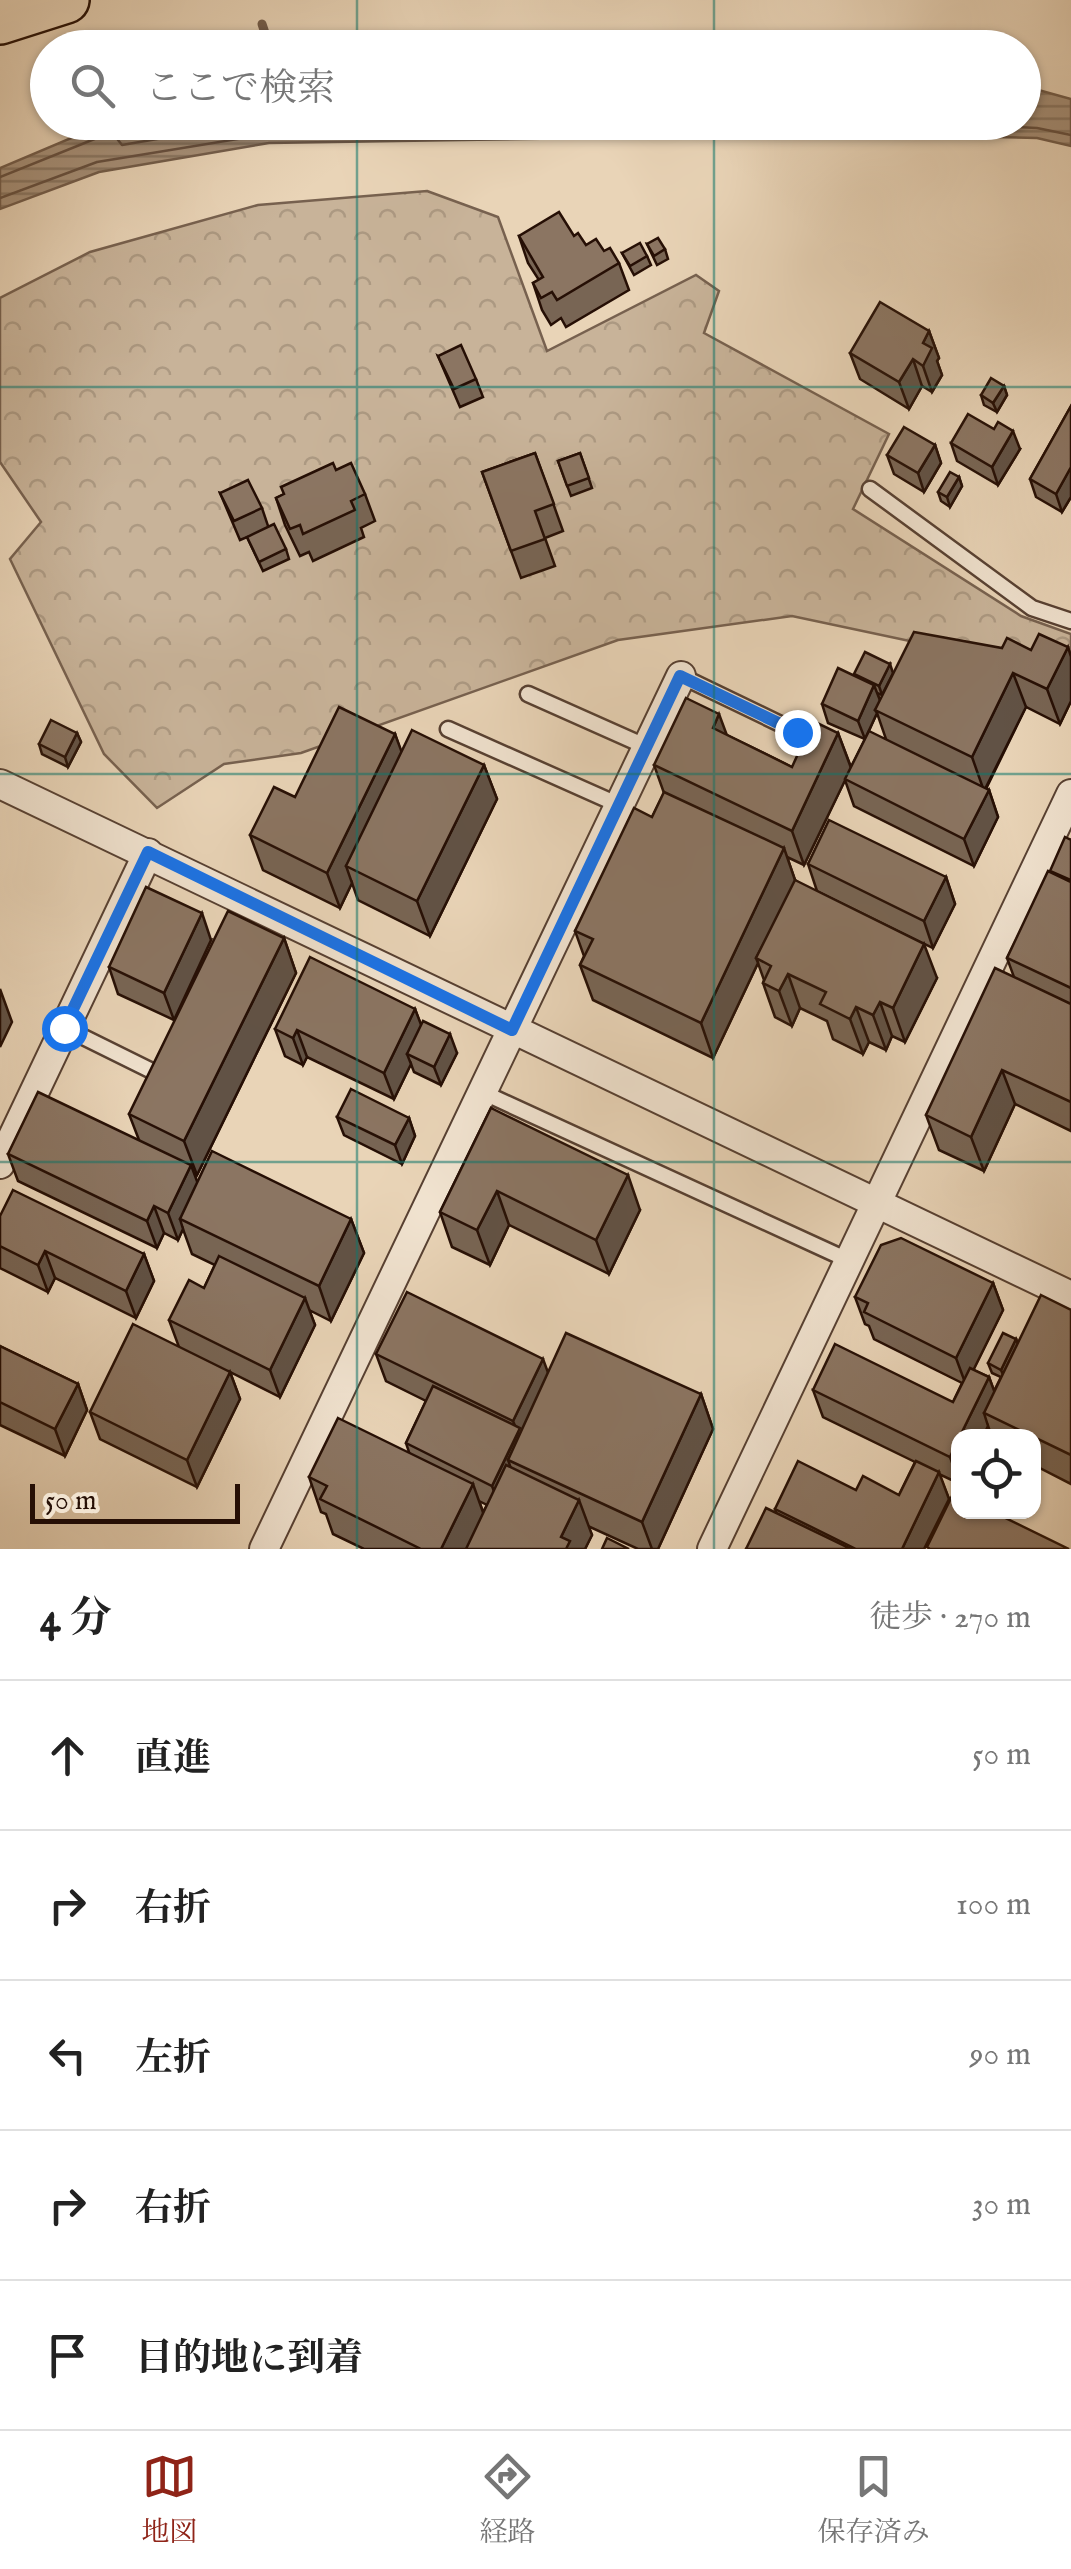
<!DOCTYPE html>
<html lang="ja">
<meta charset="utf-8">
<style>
body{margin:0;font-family:"IM FELL English","Noto Serif JP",serif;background:#f2f2f2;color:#222}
.controls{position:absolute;right:30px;bottom:30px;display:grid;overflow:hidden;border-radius:20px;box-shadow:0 2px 8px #0004}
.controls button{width:90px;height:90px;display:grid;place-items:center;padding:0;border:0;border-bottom:2px solid #e0e0e0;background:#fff;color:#222;font:50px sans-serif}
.scale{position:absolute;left:30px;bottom:25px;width:210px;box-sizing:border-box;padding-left:10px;border:5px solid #260f05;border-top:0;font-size:28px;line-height:35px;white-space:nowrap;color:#260f05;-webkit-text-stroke:8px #f1e3d0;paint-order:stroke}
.stop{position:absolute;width:30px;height:30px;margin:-22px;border:8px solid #1a73e8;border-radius:50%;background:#fff}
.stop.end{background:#1a73e8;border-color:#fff;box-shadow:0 2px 10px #0008}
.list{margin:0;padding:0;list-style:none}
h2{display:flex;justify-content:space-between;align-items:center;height:130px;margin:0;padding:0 40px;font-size:42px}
h2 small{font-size:32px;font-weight:400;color:#767676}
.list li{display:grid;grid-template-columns:65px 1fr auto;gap:30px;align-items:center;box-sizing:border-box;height:150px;padding:0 40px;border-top:2px solid #e0e0e0}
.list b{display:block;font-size:38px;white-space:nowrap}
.list em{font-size:32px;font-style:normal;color:#767676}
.icon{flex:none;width:55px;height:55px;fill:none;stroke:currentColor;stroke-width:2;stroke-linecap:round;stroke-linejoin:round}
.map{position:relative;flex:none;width:1071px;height:1549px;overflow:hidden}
.search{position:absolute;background:#fff;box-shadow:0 2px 8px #0004;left:30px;right:30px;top:30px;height:110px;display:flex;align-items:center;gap:25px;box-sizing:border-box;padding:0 35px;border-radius:55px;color:#767676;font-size:38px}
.sheet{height:880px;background:#fff}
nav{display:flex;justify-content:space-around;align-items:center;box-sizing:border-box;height:140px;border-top:2px solid #e0e0e0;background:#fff;font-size:28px;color:#767676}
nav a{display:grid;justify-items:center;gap:5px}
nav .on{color:#8f2418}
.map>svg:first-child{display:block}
.forest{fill:url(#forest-crowns);stroke:#77614f;stroke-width:2.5}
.water{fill:url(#water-rules);stroke:#735d4b;stroke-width:2.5}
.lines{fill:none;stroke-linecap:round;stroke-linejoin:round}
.shore{stroke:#665040;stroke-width:2.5}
.stream{stroke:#735d4b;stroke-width:9}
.service-casing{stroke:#574032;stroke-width:19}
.minor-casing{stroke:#574032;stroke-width:32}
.primary-casing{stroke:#260f05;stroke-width:50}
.service{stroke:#f1e3d0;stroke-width:14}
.minor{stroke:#f1e3d0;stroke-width:28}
.primary{stroke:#e9d4b7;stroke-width:45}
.wall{fill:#786554;stroke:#260f05;stroke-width:2.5;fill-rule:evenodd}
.shaded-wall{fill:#615245;stroke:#260f05;stroke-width:2.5}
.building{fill:#8b7562;stroke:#260f05;stroke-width:2.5}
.route{stroke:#1a73e8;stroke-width:12}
.grid{fill:none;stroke:#0f766e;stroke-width:2.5;stroke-opacity:0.55}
</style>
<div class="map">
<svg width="1071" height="1549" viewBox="0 0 1071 1549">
<defs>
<pattern id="forest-crowns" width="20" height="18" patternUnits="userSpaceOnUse" patternTransform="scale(2.5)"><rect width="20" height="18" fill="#c8b399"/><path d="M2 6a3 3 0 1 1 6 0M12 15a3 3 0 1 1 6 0" fill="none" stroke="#ac9982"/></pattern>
<pattern id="water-rules" width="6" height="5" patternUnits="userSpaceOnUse" patternTransform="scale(2.5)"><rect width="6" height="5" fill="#a7917a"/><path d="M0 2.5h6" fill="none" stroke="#887562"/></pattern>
</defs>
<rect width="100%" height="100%" fill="#e9d4b7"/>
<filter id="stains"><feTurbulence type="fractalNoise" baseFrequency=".002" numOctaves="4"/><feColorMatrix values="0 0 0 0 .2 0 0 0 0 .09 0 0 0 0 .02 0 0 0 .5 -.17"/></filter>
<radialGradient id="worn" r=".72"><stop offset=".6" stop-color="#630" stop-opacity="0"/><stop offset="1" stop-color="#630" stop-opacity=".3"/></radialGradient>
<polygon class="forest" points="427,191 498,217 547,351 696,275 719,291 704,333 889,434 853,509 1021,616 1071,634 1071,668 938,647 792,616 618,640 301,753 224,764 157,808 104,754 10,559 41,522 0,462 0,298 90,252 258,205"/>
<g class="water">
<polygon points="1024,86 1071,99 1071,146 1037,138 944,136 810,123 1024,122"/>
<polygon points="109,122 729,122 729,123 718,136 269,143 99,172 0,209 0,168"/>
</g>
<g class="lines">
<g class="shore">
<polyline points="121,122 118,140 122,145 258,122"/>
<polyline points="910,122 1037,128 1071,135"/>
<polyline points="0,177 102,136 108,130 109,122"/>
<polyline points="0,198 97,162 268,134 711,126 716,122"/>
</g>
<polyline class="stream" points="262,24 270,48"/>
<g class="service-casing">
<g id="service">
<polyline points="870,489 1032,608 1071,621"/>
<polyline points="681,676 797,732"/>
<polyline points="528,694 647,747"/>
<polyline points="448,729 619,805"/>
<polyline points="65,1028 158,1074"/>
<polyline points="482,1092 850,1261"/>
</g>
</g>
<g class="minor-casing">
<g id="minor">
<polyline points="0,784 1071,1296"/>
<polyline points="0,1164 148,853"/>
<polyline points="264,1549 681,676"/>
<polyline points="712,1549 1071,794"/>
</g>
</g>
<g class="primary-casing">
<polyline id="primary" points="0,21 66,0"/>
</g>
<use href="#service" class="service"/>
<use href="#minor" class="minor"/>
<use href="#primary" class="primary"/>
</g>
<g class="wall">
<polygon points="519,236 574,236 586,245 604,251 619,263 629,290 566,327 561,318 551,325 542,310 533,283 539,280 528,263"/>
<polygon points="647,244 665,249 668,259 657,265"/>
<polygon points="622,253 647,256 651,265 634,275"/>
<polygon points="929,331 939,358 937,361 942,375 932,392 922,386 909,409 860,379 850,353"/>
<polygon points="438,356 476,379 483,397 460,407"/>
<polygon points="1004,386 1007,395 997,412 984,405 981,395"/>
<polygon points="1071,406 1071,497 1062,512 1036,497 1030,479"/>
<polygon points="951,443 1020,449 998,485 957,461"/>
<polygon points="935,445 941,463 924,492 894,474 887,455"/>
<polygon points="535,453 563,531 545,538 555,566 521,578 482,472"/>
<polygon points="580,453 592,488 571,496 558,461"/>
<polygon points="336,470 365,494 375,521 361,528 364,537 313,561 309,552 300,556 285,525 276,498"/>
<polygon points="959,477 962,486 950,507 941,501 938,492"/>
<polygon points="220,493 262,508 268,526 286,549 289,559 263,571 247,537 240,540"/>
<path d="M1068,647L1071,657V701L1060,724L1026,707L986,789L989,790L998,817L974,866L854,806L845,780L804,865L787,857L795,880L937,978L905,1042L892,1036L886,1050L869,1042L863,1054L833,1039L827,1021L800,1008L792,1026L775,1017L763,983L764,980L758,963L713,1058L593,1000L580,965L584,956L575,931L652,817L664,793L654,765L727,735L792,767L838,733L851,767L865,739L828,723L822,704L854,676L890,664L882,695L877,693L880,700L1002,648L1031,650ZM877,713L886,739L867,735Z"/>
<polygon points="77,733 81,742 68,767 42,754 39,744"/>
<polygon points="395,734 401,752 484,765 497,799 430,936 358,900 352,883 340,908 263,870 250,835 295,797"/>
<polygon points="1071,840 1071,1131 1015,1104 984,1171 939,1150 926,1115 1014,977 1007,958 1050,872"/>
<polygon points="808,864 946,877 955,904 933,948 817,891"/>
<polygon points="284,938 296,973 197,1175 194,1174 197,1182 351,1219 364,1253 331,1321 309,1310 315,1325 280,1397 230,1372 240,1399 197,1487 100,1439 90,1412 179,1347 169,1320 204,1288 215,1265 192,1254 183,1229 178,1240 164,1233 157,1248 18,1181 8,1154 139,1140 129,1114"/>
<polygon points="211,940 174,1020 118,994 109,967"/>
<polygon points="415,1009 421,1025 457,1053 441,1085 414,1072 411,1064 394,1099 307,1057 303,1065 285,1056 275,1029"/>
<polygon points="491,1108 640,1210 609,1274 509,1225 490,1265 452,1247 440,1212"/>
<polygon points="337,1117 409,1118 415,1136 402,1164 344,1135"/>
<polygon points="0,1216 144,1254 154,1281 136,1318 55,1278 48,1292 0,1268"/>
<polygon points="993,1283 1003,1310 973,1370 989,1377 994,1391 1001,1377 992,1373 988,1363 1016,1339 1018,1343 1071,1310 1071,1484 1034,1465 1034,1436 992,1436 988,1426 983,1436 958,1436 958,1483 939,1474 949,1499 924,1549 746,1549 776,1512 775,1509 856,1490 899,1495 915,1462 823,1417 813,1390 953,1402 962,1383 874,1339 869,1326 865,1324 855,1297"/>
<polygon points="0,1346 78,1384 87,1410 65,1456 0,1425"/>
<path d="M376,1354L548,1372L701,1394L713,1429L658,1549H638L588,1526L592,1535L585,1549H364L333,1534L326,1514L321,1512L309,1477L409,1452L406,1443L426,1401L386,1381ZM479,1501L487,1505L483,1512Z"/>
</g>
<g class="shaded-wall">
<polygon points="929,331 939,358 937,361 942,375 932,392 923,366 923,343"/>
<polygon points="913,359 922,386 909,409 899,382"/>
<polygon points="1004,386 1007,395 997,412 993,403"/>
<polygon points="1013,431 1020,449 998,485 992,467"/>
<polygon points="935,445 941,463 924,492 918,473"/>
<polygon points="1071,467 1071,497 1062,512 1056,494"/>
<polygon points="959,477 962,486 950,507 947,497"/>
<polygon points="1068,647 1071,657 1071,701 1060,724 1047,689"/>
<polygon points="890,664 893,673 882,695 879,686"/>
<polygon points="1013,673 1026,707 984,791 972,757"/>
<polygon points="874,685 881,703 875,710 877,713 865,739 858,721"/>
<polygon points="719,714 732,749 713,728"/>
<polygon points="77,733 81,742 68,767 65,757"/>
<polygon points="838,733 851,768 804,865 792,831"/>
<polygon points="395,734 408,769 346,866 352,883 340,908 327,873"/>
<polygon points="484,765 497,799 430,936 417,901"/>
<polygon points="989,790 998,817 974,866 964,839"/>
<polygon points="784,848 796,883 756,958 758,963 713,1058 701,1023"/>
<polygon points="946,877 955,904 933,948 924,921"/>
<polygon points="202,913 211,940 174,1020 164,993"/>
<polygon points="284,938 296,973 197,1175 184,1141"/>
<polygon points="924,944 937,978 905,1042 893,1008"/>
<polygon points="788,974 800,1008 792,1026 779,991"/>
<polygon points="0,989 12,1022 0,1047"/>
<polygon points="880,1002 892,1036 886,1050 873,1015"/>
<polygon points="856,1007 869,1042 863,1054 850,1019"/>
<polygon points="415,1009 425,1035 407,1054 411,1064 394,1099 384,1073"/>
<polygon points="297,1030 307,1057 303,1065 293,1038"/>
<polygon points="450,1034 457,1053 441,1085 434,1067"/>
<polygon points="1002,1070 1015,1104 984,1171 971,1137"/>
<polygon points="409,1118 415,1136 402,1164 395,1145"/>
<polygon points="191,1165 201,1192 180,1219 183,1229 178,1240 168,1213"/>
<polygon points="628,1175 640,1210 609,1274 596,1240"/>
<polygon points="497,1191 509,1225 490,1265 477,1230"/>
<polygon points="154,1206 164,1233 157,1248 147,1221"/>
<polygon points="351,1219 364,1253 331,1321 319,1286"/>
<polygon points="45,1251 55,1278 48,1292 38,1265"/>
<polygon points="144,1254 154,1281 136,1318 126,1291"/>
<polygon points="993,1283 1003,1310 966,1385 956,1358"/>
<polygon points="305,1298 315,1325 280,1397 270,1370"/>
<polygon points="1016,1339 1020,1349 1005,1379 1001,1370"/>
<polygon points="543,1359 553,1386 508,1460 516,1483 502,1513 492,1486 518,1433 513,1421"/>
<polygon points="230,1372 240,1399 197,1487 187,1460"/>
<polygon points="989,1377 999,1404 984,1413 988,1426 983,1436 960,1436"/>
<polygon points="78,1384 87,1410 65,1456 55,1429"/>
<polygon points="701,1394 713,1429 658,1549 652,1549 642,1522"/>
<polygon points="958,1440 958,1479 950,1457"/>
<polygon points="939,1472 949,1499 924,1549 902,1549"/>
<polygon points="473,1484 485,1518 470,1549 441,1549"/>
<polygon points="579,1500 592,1535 585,1549 565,1549 561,1537"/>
</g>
<g class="building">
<polygon points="559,212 574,236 578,233 586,245 596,239 604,251 610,248 619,263 557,300 552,292 541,298 533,283 543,277 519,236"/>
<polygon points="658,238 665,249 654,256 647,244"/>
<polygon points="640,243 647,256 630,266 622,253"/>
<polygon points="880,302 929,331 923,343 932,348 923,366 913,359 899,382 850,353"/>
<polygon points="461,345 476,379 454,389 438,356"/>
<polygon points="991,378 1004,386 993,403 981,395"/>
<polygon points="1071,406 1071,467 1056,494 1030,479"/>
<polygon points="968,414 994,429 998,422 1013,431 992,467 951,443"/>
<polygon points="904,427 935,445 918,473 887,455"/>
<polygon points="535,453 554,504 535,511 545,539 511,551 482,472"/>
<polygon points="580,453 589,478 567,486 558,461"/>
<polygon points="333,463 336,470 351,463 365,494 351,501 355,510 303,534 300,525 290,529 276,498 284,494 281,487"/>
<polygon points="950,472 959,477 947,497 938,492"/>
<polygon points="248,480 262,508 234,521 220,493"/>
<polygon points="274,524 286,549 259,562 247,537"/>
<polygon points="914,632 1002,648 1007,638 1031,650 1039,634 1068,647 1047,689 1013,673 972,757 875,710"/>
<polygon points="865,652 890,664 879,686 854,674"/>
<polygon points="838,668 874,685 858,721 822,704"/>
<polygon points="686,698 719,714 713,728 792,767 813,721 838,733 792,831 654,765"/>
<polygon points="339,707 395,734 327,873 250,835 274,787 295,797"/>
<polygon points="51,720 77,733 65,757 39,744"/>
<polygon points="412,730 484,765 417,901 346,866"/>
<polygon points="869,731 989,790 964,839 845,779"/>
<polygon points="664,792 784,848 701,1023 580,965 593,939 575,931 634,808 652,817"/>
<polygon points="829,820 946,877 924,921 808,864"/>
<polygon points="1065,837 1071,840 1071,880 1050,871"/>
<polygon points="1048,871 1071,882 1071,988 1007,958"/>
<polygon points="795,880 924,944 893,1008 880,1002 873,1015 856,1007 850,1019 820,1004 826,992 788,974 779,991 763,983 771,966 756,958"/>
<polygon points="146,887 202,913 164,993 109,967"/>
<polygon points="228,911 284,938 184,1141 129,1114"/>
<polygon points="310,957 415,1009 384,1073 297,1030 293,1038 275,1029"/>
<polygon points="995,968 1071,1004 1071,1102 1002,1070 971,1137 926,1115"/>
<polygon points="423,1021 450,1034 434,1067 407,1054"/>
<polygon points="351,1089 409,1118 395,1145 337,1117"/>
<polygon points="38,1092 191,1165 168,1213 154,1206 147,1221 8,1154"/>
<polygon points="491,1108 628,1175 596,1240 497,1191 477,1230 440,1212"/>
<polygon points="212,1151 351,1219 319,1286 180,1219"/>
<polygon points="13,1190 144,1254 126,1291 45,1251 38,1265 0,1246 0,1216"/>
<polygon points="901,1238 993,1283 956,1358 864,1312 868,1303 855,1297 881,1245"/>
<polygon points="219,1256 305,1298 270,1370 169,1320 189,1280 204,1288"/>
<polygon points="407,1292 543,1359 513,1421 376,1354"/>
<polygon points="1041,1295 1071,1310 1071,1455 984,1413"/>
<polygon points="133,1324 230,1372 187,1460 90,1412"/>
<polygon points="566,1333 701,1394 642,1522 508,1460"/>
<polygon points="1003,1333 1016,1339 1001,1370 988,1363"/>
<polygon points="835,1344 953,1402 970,1368 989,1377 960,1436 958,1436 958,1440 950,1457 813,1390"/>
<polygon points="0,1346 78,1384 55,1429 0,1402"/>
<polygon points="433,1386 520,1428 492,1486 406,1443"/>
<polygon points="338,1418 473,1484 441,1549 418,1549 419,1548 320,1499 327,1486 309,1477"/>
<polygon points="798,1461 856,1490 863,1476 899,1495 916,1461 939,1472 902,1549 856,1549 775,1509"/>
<polygon points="506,1465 579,1500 561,1537 570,1541 566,1549 466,1549"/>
<polygon points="954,1492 958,1495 958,1512 993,1512 1069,1549 930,1549 927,1547"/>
<polygon points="766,1508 851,1549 746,1549"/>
<polygon points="607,1538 629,1549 602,1549"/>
</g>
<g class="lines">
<polyline class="route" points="64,1028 148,852 512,1030 680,676 797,732"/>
</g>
<path class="grid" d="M357,0V48M714,0V48M357,122V1549M714,122V1549M0,387H1071M0,774H1071M0,1162H1071"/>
<rect width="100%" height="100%" filter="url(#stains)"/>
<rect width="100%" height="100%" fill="url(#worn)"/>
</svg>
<div class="controls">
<button><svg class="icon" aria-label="locate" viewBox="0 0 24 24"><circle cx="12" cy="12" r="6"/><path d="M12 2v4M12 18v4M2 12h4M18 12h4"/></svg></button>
</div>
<div class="scale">50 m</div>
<div class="stop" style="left:64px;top:1028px"></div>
<div class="stop end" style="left:797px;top:732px"></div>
<div class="search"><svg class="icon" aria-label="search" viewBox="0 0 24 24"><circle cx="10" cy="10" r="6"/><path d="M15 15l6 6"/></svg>ここで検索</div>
</div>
<section class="sheet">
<h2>4 分<small>徒歩 · 270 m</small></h2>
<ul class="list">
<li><svg class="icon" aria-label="ahead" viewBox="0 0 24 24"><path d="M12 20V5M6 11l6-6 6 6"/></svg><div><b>直進</b></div><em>50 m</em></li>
<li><svg class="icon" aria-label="right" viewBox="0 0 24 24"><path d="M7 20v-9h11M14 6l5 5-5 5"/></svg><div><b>右折</b></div><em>100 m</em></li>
<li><svg class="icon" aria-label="left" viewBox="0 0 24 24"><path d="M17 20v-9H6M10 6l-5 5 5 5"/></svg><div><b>左折</b></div><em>90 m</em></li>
<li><svg class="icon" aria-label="right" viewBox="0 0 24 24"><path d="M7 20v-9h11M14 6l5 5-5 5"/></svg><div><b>右折</b></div><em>30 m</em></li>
<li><svg class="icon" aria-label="arrive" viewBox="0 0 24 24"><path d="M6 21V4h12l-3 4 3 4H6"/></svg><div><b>目的地に到着</b></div></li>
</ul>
</section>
<nav>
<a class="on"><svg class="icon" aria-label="map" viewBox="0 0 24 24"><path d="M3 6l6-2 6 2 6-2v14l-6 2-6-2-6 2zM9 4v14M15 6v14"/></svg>地図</a>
<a><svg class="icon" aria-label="directions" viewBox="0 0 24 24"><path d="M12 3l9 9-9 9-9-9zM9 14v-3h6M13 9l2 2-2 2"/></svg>経路</a>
<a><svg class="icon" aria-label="saved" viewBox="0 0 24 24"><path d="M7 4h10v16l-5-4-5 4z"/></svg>保存済み</a>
</nav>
